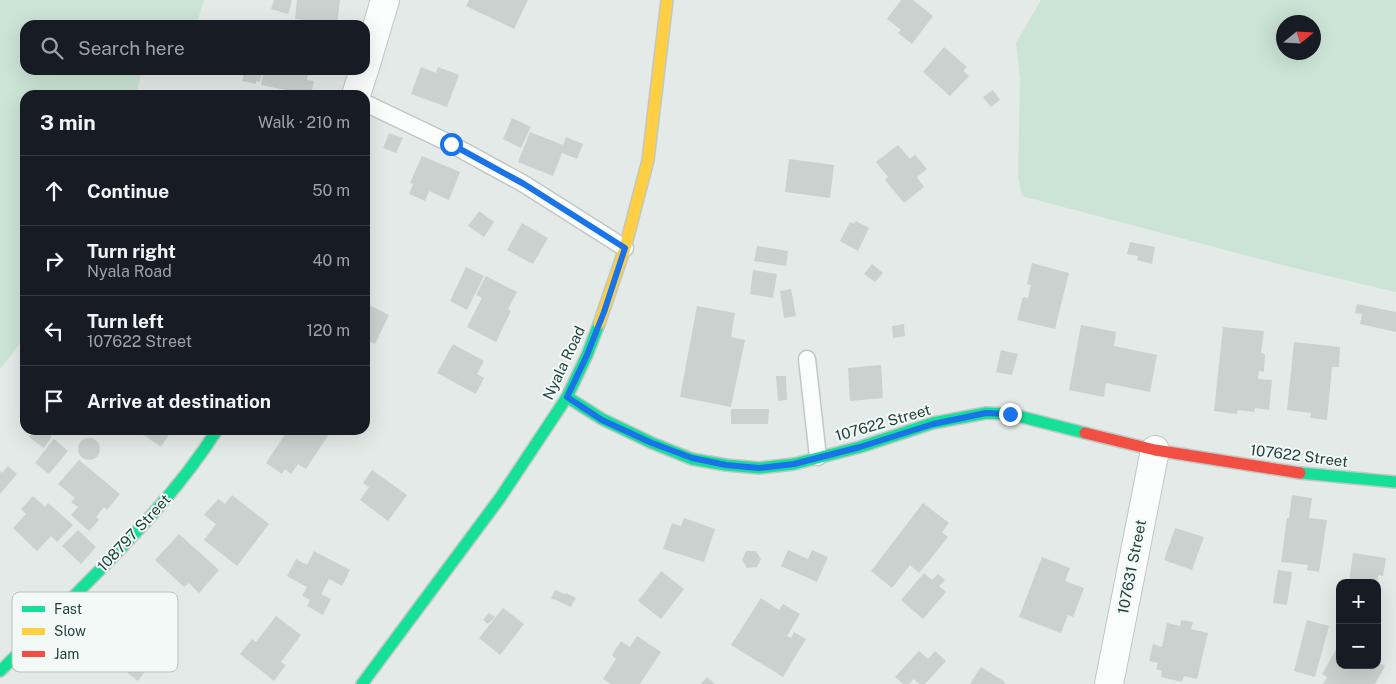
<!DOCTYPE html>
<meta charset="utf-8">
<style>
body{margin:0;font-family:"Public Sans",sans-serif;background:#242831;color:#f1f3f6}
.controls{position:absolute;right:15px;bottom:15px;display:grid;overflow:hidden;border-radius:10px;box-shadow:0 5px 20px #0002}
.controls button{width:45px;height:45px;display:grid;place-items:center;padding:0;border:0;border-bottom:1px solid #363941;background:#171b24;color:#f1f3f6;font:25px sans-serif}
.compass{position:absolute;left:1276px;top:15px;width:45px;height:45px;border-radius:50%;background:#171b24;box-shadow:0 5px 20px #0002;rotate:72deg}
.stop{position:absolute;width:15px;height:15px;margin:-11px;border:4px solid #1a73e8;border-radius:50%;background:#fff}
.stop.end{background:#1a73e8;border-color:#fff;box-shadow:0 1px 5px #0008}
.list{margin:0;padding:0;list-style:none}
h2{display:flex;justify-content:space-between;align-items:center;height:65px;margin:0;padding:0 20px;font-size:21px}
h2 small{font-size:16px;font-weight:400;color:#9ea1a6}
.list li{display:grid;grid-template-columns:32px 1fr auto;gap:15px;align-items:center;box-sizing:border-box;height:70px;padding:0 20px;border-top:1px solid #363941}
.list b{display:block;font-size:19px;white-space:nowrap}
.list p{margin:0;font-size:16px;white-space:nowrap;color:#9ea1a6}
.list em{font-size:16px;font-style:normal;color:#9ea1a6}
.icon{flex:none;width:28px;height:28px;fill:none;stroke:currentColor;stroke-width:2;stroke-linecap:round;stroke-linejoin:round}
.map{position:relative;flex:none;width:1396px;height:684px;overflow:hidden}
.search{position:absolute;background:#171b24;box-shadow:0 5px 20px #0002;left:20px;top:20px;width:350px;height:55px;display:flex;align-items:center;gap:12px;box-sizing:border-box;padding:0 18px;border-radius:15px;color:#9ea1a6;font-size:19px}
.panel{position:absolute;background:#171b24;box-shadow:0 5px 20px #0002;left:20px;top:90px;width:350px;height:345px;border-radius:15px}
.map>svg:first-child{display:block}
.green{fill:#cbe4d5;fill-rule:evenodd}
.building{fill:#cad1cf}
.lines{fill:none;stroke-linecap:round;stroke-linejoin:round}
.lane-casing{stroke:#c1c7c5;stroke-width:19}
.street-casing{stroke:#c1c7c5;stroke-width:30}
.fast-casing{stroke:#bfc8c5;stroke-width:14}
.slow-casing{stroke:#bfc8c5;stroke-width:14}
.jam-casing{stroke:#bfc8c5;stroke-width:14}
.lane{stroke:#fbfcfc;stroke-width:16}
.street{stroke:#fbfcfc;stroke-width:28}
.fast{stroke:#16e098;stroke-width:11}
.slow{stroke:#ffcf43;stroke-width:11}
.jam{stroke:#f24e42;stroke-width:11}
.route{stroke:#1a73e8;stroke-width:6}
.labels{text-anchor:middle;stroke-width:4;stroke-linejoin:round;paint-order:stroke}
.street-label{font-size:15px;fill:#1f3f3a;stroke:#f2f9f6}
.key{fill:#f2f9f6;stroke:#b3c1be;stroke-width:1}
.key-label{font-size:14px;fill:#1f3f3a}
</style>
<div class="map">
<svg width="1396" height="684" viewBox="0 0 1396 684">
<rect width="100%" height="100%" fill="#e4eae8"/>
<g class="green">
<polygon points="0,0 204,0 196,25 25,25 25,70 142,70 136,95 25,95 25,337 0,369"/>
<path d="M1041,0H1396V292L1286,266L1022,196L1018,177L1020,79L1016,43ZM1314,22V52H1284V22Z"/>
</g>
<g class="building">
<polygon points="274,0 292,0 288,14 271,9"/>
<polygon points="297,0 340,0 337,25 295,19"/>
<polygon points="469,0 528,0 514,29 466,6"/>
<polygon points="901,0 913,0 933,16 912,44 898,33 901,30 887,19"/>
<polygon points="944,47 967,67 963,71 969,76 950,96 923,72"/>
<polygon points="421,67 436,73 438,67 459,75 447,107 411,94"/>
<polygon points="245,70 262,70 260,82 256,81 256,84 242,81"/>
<polygon points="264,70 309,70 307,80 314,81 311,95 261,85"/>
<polygon points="993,90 1000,100 991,107 983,97"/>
<polygon points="512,118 531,127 521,148 503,139"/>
<polygon points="530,132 563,145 566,137 583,144 577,159 562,153 553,176 518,162"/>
<polygon points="389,133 403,138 396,153 383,148"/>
<polygon points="898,145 910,159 915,155 927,169 917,177 924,187 904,203 885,180 888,177 876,162"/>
<polygon points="422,156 460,172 449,200 429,191 425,201 409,194 413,184 410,183"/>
<polygon points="789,159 834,165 830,198 785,192"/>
<polygon points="479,211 494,222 484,237 468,226"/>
<polygon points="856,221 869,228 858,251 840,241 850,222 854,224"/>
<polygon points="522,223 548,238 533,264 507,250"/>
<polygon points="1130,242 1155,247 1152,264 1137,260 1138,256 1127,254"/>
<polygon points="757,246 788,251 786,266 754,261"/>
<polygon points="1032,263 1069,273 1055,329 1017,320 1023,297 1028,298 1031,285 1027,284"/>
<polygon points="872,264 883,273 875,282 864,274"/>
<polygon points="466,267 484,276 467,310 450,301"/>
<polygon points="753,270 777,274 773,298 750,294"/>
<polygon points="486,276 517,292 508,309 511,311 496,342 467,327 482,298 476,295"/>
<polygon points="791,289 796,316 784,318 780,291"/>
<polygon points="365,303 389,315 375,344 365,339"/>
<polygon points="1357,304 1396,312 1396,332 1360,324 1362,314 1355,313"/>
<polygon points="697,306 735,313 731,337 745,340 731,407 680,397"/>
<polygon points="904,324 905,336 893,338 892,326"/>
<polygon points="1081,325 1116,332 1114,346 1157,355 1150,392 1106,383 1104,397 1069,390"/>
<polygon points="1223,327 1264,331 1261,353 1265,354 1264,372 1259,371 1258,379 1272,380 1269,410 1255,408 1254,412 1238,410 1237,414 1214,411"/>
<polygon points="1294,342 1340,347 1339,367 1332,367 1327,420 1310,418 1311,413 1287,410"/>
<polygon points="453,344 484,361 477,374 484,378 476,394 437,373"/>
<polygon points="1001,350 1018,354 1012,375 996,372"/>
<polygon points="881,365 883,398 850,401 848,368"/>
<polygon points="776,376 786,376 787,400 778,401"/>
<polygon points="731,409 769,409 768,424 731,424"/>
<polygon points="35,430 43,430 52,436 44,448 29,437"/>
<polygon points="136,430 172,430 161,447"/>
<polygon points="291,430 329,430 331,431 306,469 298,464 291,474 285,469 282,474 266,463 286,433 288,434"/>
<circle cx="89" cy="449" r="11"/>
<polygon points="54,439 68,451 49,474 35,463"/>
<polygon points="79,460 120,494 107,510 104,507 96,517 99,520 89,531 71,515 78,507 71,502 75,498 58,484"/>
<polygon points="8,466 17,474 0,494 0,471 2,473"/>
<polygon points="372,470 407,495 388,521 360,500 369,487 363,483"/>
<polygon points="232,495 269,524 237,566 204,540 216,524 204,515 218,499 225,504"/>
<polygon points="1292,495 1312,498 1309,518 1327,520 1319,572 1307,570 1308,565 1281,562 1287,518 1289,518"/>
<polygon points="33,496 45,507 48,503 73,525 57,542 51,536 37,551 13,528 26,514 21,509"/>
<polygon points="923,503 949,523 942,532 948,537 919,573 910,565 892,588 871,571"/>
<polygon points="684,518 715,529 704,562 663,549 672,523 681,526"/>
<polygon points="1175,528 1204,537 1192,570 1164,560"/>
<polygon points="78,530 96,547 81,564 62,546"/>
<polygon points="179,534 219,570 199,593 189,583 184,587 155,560"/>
<polygon points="788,550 808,559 812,550 828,557 817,582 781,566"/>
<polygon points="314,551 350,570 342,586 329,579 321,594 331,599 323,615 307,606 310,600 302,596 307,587 287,576 296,559 307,565"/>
<polygon points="746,551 756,551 761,559 757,567 747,568 742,560"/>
<polygon points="1353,553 1386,558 1383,576 1378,575 1377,583 1349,583"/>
<polygon points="1042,557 1070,568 1065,581 1084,588 1073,617 1068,615 1061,633 1019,617"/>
<polygon points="1278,570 1292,572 1287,605 1273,603"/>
<polygon points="661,571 684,589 661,619 638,601"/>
<polygon points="924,573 932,580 938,574 945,580 939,586 946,592 923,619 901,600"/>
<polygon points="555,590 565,594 566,593 576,598 571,607 551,598"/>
<polygon points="761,598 779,610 783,604 800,614 787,636 791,638 794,632 806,639 783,677 731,645"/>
<polygon points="503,608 524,624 500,655 479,638"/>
<polygon points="489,613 495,617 488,624 483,620"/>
<polygon points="276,616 301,635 281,662 286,665 274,681 240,654 252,639 256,642"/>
<polygon points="1181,620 1193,622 1191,629 1208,633 1197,679 1184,676 1182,682 1161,677 1162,671 1156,669 1158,663 1149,661 1153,644 1162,647 1167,623 1180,626"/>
<polygon points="1307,620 1329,626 1315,677 1294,671"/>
<polygon points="140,622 167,643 138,681 110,659 121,645 116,642 127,628 132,632"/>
<polygon points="637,636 661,652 640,684 611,684 603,679 616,659 612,655 621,641 630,647"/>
<polygon points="1340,643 1340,665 1377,665 1377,662 1385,666 1375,684 1323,684 1327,677 1322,674"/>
<polygon points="919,651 928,659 935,651 946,661 925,684 919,684 914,679 909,684 903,684 895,677"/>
<polygon points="981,667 1005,682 1004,684 970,684"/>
<polygon points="707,677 715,684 701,684"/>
</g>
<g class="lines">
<g class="lane-casing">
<g id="lane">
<polyline points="365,103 451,144 524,184 625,248"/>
<polyline points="807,359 818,457"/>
</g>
</g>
<g class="street-casing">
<g id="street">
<polyline points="365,67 385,0"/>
<polyline points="356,95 364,70"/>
<polyline points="1109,684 1155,450"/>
</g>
</g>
<g class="fast-casing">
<g id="fast">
<polyline points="567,397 602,419 652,443 692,459 726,465 759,468 794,464 860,447 933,423 986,413 1010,414 1085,433"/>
<polyline points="1300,473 1396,482"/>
<path d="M0,671C27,646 52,618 78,592C129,541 178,491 217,430"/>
<polyline points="362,684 500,498 567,397 587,355 599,324"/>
</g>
</g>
<g class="slow-casing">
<polyline id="slow" points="599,324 625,248 648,160 667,0"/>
</g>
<g class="jam-casing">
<polyline id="jam" points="1085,433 1155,450 1300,473"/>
</g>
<use href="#lane" class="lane"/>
<use href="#street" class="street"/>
<use href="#fast" class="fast"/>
<use href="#slow" class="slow"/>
<use href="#jam" class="jam"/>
</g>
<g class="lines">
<polyline class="route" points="451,144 524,184 625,248 604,312 587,355 567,397 602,420 652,443 692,458 726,465 759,468 794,464 860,447 933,424 986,413 1010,414"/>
</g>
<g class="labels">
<g class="street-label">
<text transform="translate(564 363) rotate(-65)" y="5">Nyala Road</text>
<text transform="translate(883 423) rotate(-16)" y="5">107622 Street</text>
<text transform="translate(1299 456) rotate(7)" y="5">107622 Street</text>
<text transform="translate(134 533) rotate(-47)" y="5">108797 Street</text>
<text transform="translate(1132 567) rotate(-79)" y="5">107631 Street</text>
</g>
</g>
<rect x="12" y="592" width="166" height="80" rx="8" class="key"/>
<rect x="22" y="606" width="23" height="6" fill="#16e098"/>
<rect x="22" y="628" width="23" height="7" fill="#ffcf43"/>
<rect x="22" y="651" width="23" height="6" fill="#f24e42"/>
<g class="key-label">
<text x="54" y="614">Fast</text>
<text x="54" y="636">Slow</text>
<text x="54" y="659">Jam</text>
</g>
</svg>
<div class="controls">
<button>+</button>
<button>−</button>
</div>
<svg class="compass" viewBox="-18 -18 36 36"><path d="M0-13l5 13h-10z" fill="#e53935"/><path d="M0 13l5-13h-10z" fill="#9ea1a6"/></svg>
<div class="stop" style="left:451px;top:144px"></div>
<div class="stop end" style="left:1010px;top:414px"></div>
<div class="search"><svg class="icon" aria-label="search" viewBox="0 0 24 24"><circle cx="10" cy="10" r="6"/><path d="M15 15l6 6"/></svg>Search here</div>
<section class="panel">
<h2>3 min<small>Walk · 210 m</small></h2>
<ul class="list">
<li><svg class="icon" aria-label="ahead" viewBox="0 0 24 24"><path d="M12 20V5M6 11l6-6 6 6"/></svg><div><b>Continue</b></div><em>50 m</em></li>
<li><svg class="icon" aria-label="right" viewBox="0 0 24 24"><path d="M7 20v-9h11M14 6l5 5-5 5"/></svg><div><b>Turn right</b><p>Nyala Road</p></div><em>40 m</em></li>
<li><svg class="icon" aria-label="left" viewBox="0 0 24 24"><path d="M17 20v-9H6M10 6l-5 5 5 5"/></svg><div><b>Turn left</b><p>107622 Street</p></div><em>120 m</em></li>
<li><svg class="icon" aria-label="arrive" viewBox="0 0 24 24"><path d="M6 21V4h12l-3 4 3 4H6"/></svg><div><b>Arrive at destination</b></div></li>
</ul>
</section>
</div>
